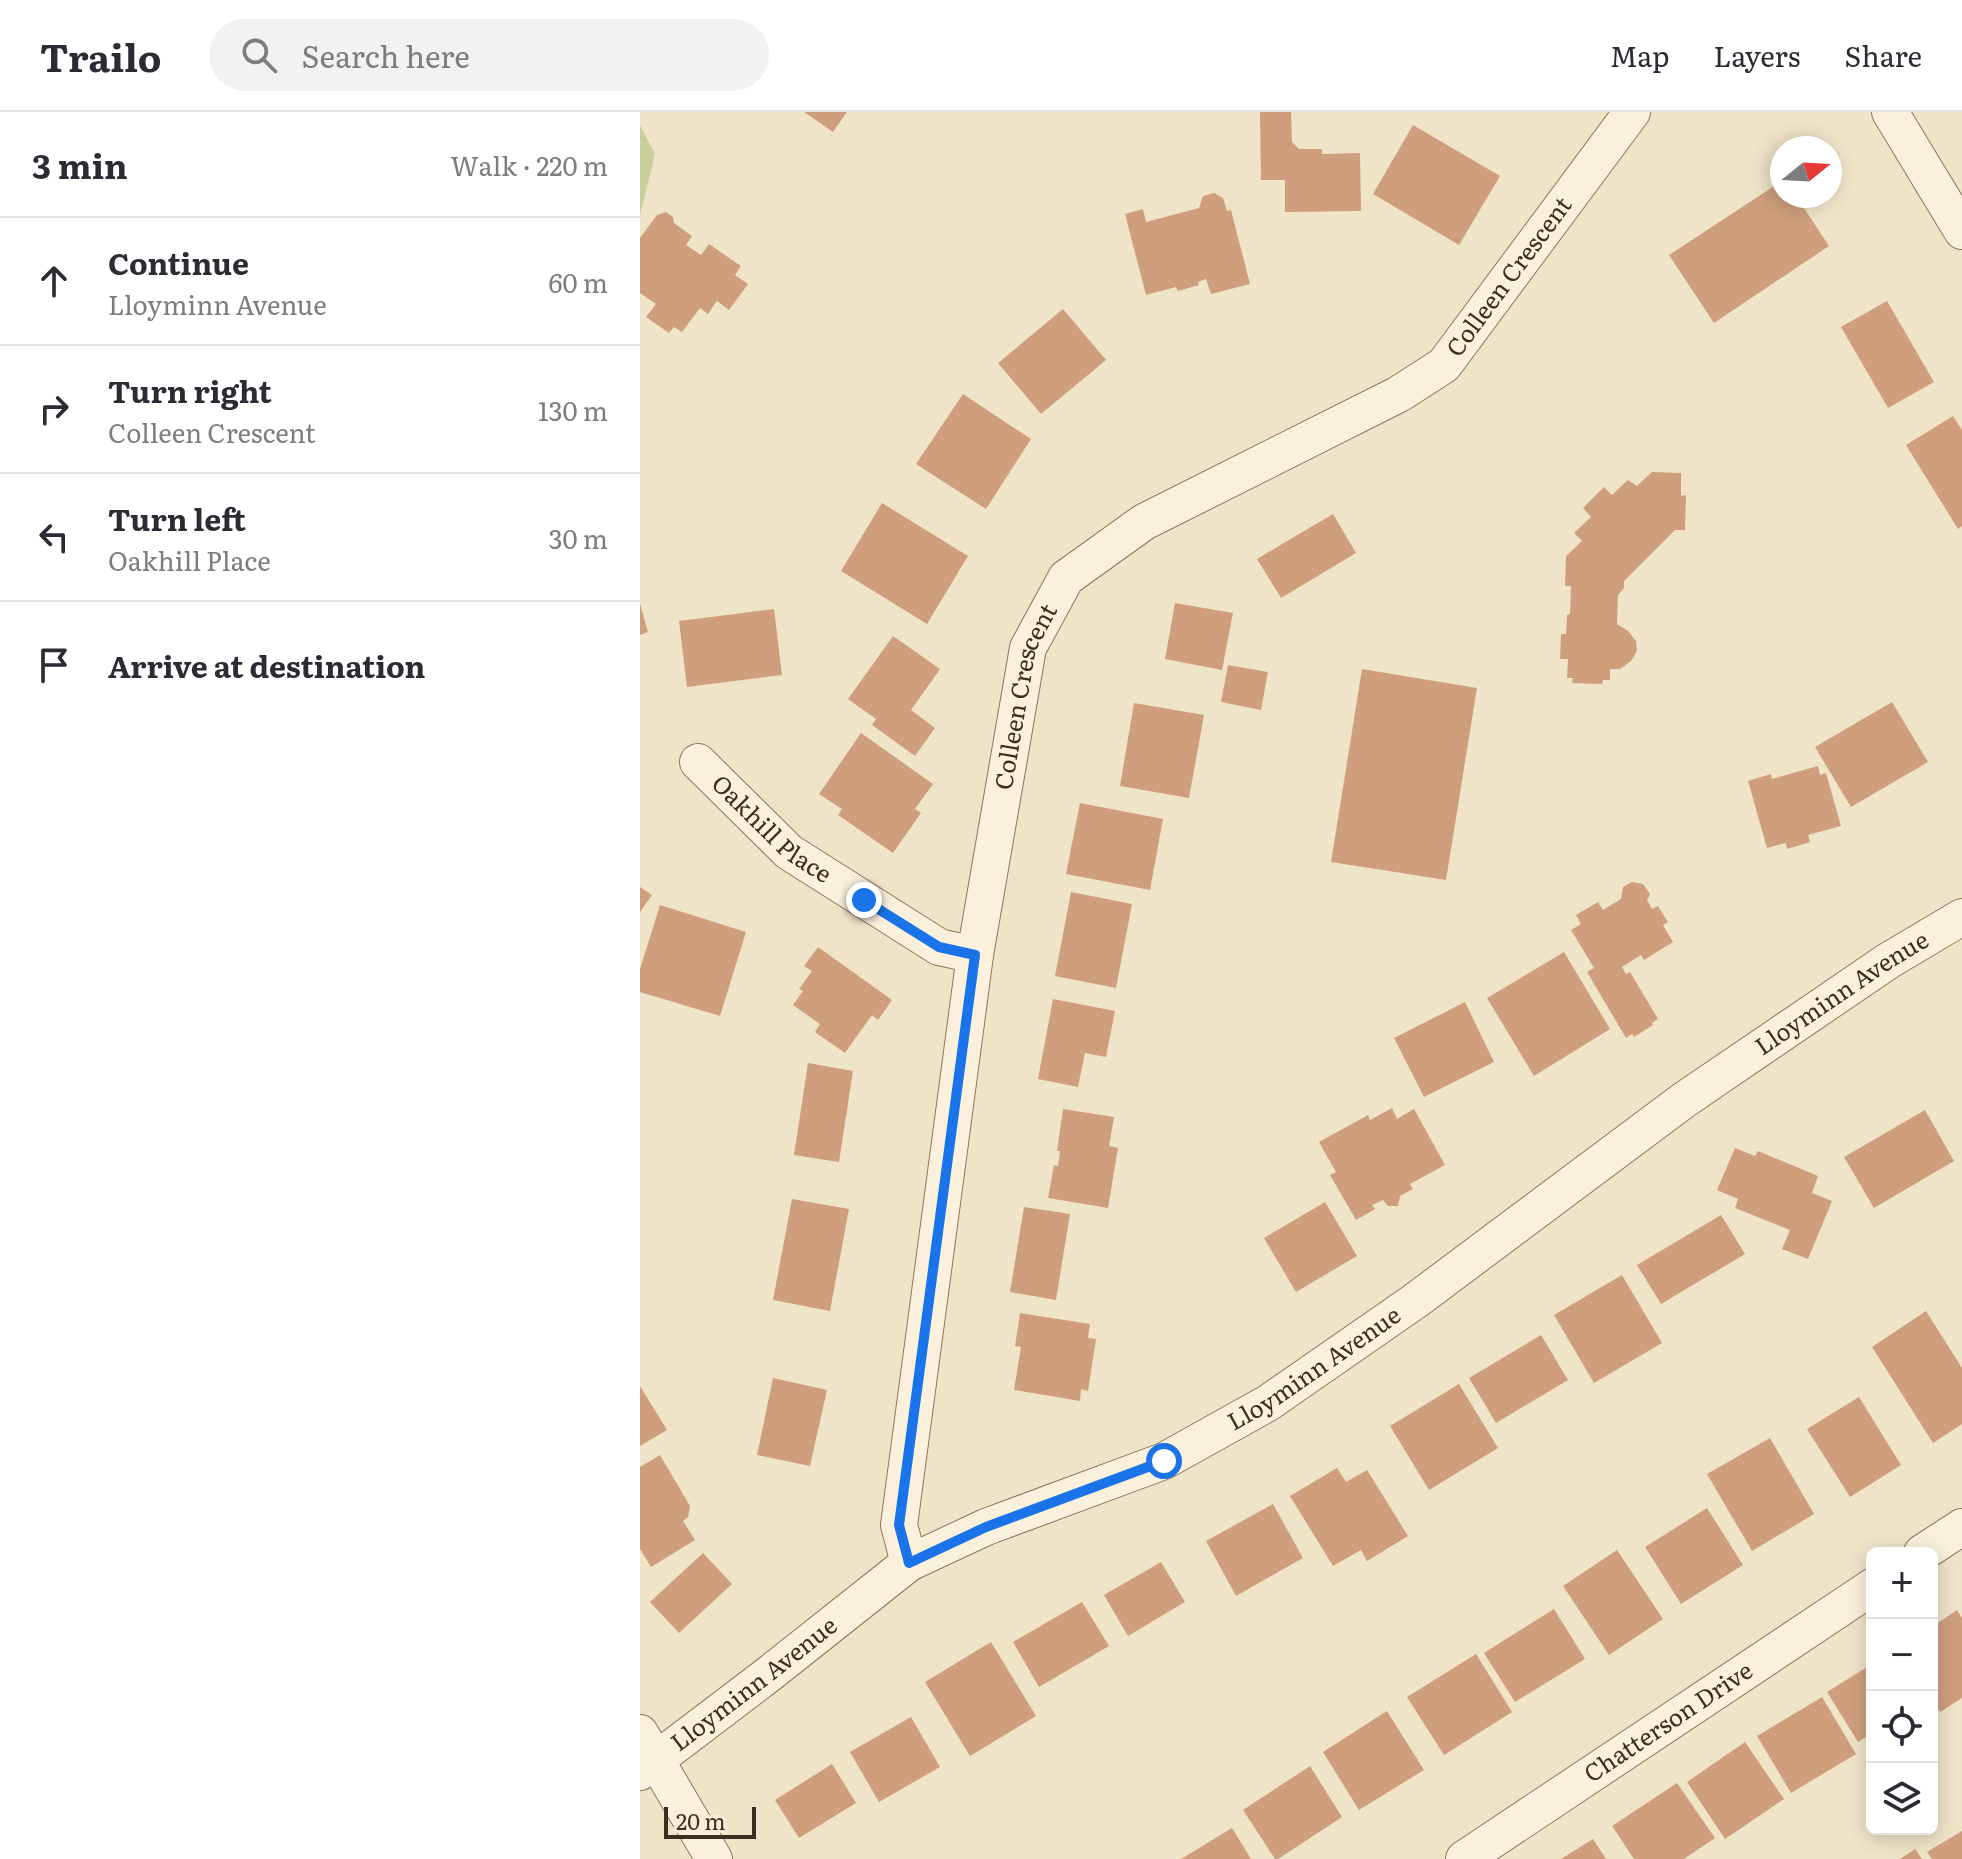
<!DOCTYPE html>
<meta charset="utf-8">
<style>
body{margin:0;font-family:Literata,serif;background:#f2f2f3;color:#2b2b33}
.controls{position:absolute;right:24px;bottom:24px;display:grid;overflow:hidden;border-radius:12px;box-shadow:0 4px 20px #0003}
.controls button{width:72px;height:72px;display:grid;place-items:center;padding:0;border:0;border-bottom:2px solid #e1e1e2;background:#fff;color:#2b2b33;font:40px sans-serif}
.compass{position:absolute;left:1130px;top:24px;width:72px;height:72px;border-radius:50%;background:#fff;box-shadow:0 4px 20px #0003;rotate:72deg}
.scale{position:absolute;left:24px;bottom:20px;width:92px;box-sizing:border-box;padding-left:8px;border:4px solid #3d2e20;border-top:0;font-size:22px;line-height:28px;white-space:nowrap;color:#3d2e20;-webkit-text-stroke:6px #f7eed8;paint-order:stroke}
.stop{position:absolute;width:24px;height:24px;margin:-18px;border:6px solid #1a73e8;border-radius:50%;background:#fff}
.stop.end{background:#1a73e8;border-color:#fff;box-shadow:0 2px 8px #0008}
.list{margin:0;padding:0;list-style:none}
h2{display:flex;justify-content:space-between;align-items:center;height:104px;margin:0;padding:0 32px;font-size:34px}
h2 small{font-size:26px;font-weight:400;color:#7c7c81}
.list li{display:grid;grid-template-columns:52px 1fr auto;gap:24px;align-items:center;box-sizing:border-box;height:128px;padding:0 32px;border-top:2px solid #e1e1e2}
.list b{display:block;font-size:30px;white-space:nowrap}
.list p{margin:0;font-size:26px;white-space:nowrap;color:#7c7c81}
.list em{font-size:26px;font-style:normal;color:#7c7c81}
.icon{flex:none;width:44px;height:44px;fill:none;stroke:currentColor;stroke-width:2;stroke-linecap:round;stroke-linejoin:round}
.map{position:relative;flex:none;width:1322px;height:1747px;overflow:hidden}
header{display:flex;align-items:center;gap:48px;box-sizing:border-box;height:112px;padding:0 40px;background:#fff;border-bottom:2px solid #e1e1e2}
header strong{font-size:38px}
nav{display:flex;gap:44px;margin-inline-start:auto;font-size:28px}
.search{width:560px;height:72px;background:#f2f2f3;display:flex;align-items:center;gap:20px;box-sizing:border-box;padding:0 28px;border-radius:44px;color:#7c7c81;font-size:30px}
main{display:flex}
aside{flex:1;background:#fff}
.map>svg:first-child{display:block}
.green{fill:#c9cf9b}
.building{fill:#cf9f7d}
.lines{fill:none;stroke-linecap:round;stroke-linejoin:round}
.minor-casing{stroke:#8d765c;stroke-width:38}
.minor{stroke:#faf1dc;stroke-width:36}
.route{stroke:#1a73e8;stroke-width:10}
.labels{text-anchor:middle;stroke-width:8;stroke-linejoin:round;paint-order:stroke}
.street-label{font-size:24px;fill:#3d2e20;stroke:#f7eed8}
</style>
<header>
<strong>Trailo</strong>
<div class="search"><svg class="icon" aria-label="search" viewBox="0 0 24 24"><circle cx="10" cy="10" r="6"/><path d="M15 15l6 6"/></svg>Search here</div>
<nav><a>Map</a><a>Layers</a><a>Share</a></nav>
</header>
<main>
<aside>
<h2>3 min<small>Walk · 220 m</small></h2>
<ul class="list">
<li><svg class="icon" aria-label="ahead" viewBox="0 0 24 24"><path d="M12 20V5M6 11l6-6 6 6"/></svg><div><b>Continue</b><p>Lloyminn Avenue</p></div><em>60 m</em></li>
<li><svg class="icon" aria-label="right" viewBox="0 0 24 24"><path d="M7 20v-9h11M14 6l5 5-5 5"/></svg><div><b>Turn right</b><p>Colleen Crescent</p></div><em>130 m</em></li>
<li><svg class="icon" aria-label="left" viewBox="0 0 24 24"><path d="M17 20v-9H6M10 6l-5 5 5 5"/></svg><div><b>Turn left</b><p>Oakhill Place</p></div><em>30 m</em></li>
<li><svg class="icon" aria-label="arrive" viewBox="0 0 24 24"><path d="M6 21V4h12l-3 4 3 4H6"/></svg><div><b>Arrive at destination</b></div></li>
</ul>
</aside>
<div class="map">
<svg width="1322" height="1747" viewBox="0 0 1322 1747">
<rect width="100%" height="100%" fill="#f0e4c8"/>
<polygon class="green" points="0,13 15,42 0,103"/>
<g class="building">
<polygon points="164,0 207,0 193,20"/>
<polygon points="620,0 651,0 652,30 659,37 682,37 682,42 720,41 721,99 645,100 645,68 621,68"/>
<polygon points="773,13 860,64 819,133 733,82"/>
<polygon points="1142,69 1142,84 1156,84 1189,134 1074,211 1029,143"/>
<polygon points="574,81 583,86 587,99 591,98 610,172 571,182 566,167 558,170 559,173 538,179 536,175 506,183 485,102 503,97 506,110 559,96 563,84"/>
<polygon points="26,100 33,105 34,111 52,124 46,133 61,143 69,132 101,154 95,163 108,172 89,198 77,189 68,202 60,196 42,220 34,215 29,221 6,205 16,192 0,181 0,126 17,103"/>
<polygon points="1247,189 1294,270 1248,296 1201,215"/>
<polygon points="423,197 466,248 401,302 358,251"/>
<polygon points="323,282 391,327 346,397 276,352"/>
<polygon points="1313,304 1322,318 1322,414 1318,417 1266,333"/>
<polygon points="1012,360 1041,361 1041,384 1046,383 1045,418 1035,418 984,469 984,476 978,483 977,512 988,519 996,529 997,539 991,549 980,557 970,557 970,568 963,568 962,572 932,571 933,566 927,566 928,547 920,547 921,522 926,522 927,503 930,502 931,474 925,474 926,444 942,429 934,421 951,405 943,396 964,375 972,383 988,368 997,374"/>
<polygon points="242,391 328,444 287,512 201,459"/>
<polygon points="693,402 716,441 641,486 617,447"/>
<polygon points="535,491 593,501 582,558 525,547"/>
<polygon points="0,492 8,520 0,523"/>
<polygon points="134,497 142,563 47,575 39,509"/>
<polygon points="253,524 300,557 271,598 295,616 275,644 232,613 236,607 208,587"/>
<polygon points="588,553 628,560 621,598 581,590"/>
<polygon points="722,557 837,576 806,768 691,750"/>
<polygon points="1252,590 1288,650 1211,695 1175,635"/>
<polygon points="494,591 564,603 549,686 480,674"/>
<polygon points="221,621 293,672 275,697 281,701 253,741 198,703 202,697 179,682"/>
<polygon points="1178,654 1180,663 1186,661 1201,714 1168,723 1170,730 1147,737 1146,731 1127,736 1108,669 1131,662 1132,667"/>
<polygon points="440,691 523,707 510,778 426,762"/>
<polygon points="992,770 1003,772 1010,782 1007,788 1012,797 1018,794 1028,810 1023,813 1033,830 1004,848 1001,843 982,855 986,862 990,860 1018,907 1012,911 1013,913 994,925 992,922 986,926 947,860 954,856 931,818 941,812 936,803 958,790 963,798 981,787 983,775"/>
<polygon points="0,775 12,783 0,800"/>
<polygon points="431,780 492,792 476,876 415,864"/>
<polygon points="20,793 106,820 80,904 0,880 0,857"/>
<polygon points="178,835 252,888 238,908 232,903 205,941 175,920 180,912 153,893 163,879 159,877 172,859 164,854"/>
<polygon points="924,840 970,917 894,964 847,886"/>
<polygon points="413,887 475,899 466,945 445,941 438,975 398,967"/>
<polygon points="825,890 854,950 784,985 754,926"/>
<polygon points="168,951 213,959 199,1050 154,1043"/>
<polygon points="752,996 757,1007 774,997 805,1053 770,1072 773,1077 760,1084 758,1094 748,1094 743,1088 732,1093 735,1097 716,1108 690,1063 696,1060 679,1030 728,1003 730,1008"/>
<polygon points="423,997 474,1005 469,1034 478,1036 468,1096 408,1086 414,1053 418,1054 420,1039 417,1039"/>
<polygon points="1285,998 1314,1049 1234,1096 1204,1045"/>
<polygon points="1095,1036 1115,1044 1118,1039 1178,1064 1172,1081 1192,1089 1168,1147 1142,1137 1150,1118 1095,1096 1098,1087 1077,1078"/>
<polygon points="152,1087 209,1097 190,1199 133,1188"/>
<polygon points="685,1090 717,1144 656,1180 624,1126"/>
<polygon points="384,1095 430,1102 416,1188 370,1180"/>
<polygon points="1081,1103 1105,1142 1021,1192 997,1153"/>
<polygon points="982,1163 1022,1231 954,1271 914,1203"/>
<polygon points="1286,1199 1322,1256 1322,1312 1293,1331 1232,1235"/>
<polygon points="380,1201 450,1212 448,1226 456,1227 448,1279 441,1277 440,1289 374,1278 381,1235 375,1234"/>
<polygon points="901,1223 928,1268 856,1311 829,1266"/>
<polygon points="133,1266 187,1278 170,1354 117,1343"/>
<polygon points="819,1272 858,1336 789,1378 750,1314"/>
<polygon points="0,1274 27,1318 0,1334"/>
<polygon points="1219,1285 1261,1353 1210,1385 1167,1317"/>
<polygon points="1130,1326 1174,1402 1112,1439 1067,1362"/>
<polygon points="20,1343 50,1394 48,1405 43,1409 55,1428 11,1455 0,1437 0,1355"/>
<polygon points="697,1356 706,1370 727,1358 768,1424 727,1449 721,1438 693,1454 650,1384"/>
<polygon points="633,1392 663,1446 596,1484 566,1429"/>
<polygon points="1067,1396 1103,1453 1041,1492 1005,1435"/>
<polygon points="977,1438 1023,1507 969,1543 923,1474"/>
<polygon points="63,1441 92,1472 39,1521 10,1490"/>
<polygon points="521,1450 545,1490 488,1524 464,1483"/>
<polygon points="442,1490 469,1534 399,1575 373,1530"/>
<polygon points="914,1497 945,1547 875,1590 844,1541"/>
<polygon points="1317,1498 1322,1506 1322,1586 1300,1600 1292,1588 1292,1515"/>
<polygon points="351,1530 396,1604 330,1644 285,1570"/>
<polygon points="836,1542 872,1600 804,1643 767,1585"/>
<polygon points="1232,1552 1232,1621 1218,1630 1187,1580"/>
<polygon points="1182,1585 1216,1642 1151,1681 1117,1624"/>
<polygon points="747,1599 784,1658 719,1698 683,1640"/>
<polygon points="271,1605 300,1655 239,1690 210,1640"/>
<polygon points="1105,1630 1144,1687 1085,1727 1047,1670"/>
<polygon points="192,1652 216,1691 159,1726 135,1688"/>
<polygon points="670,1654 702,1705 638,1747 635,1747 603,1698"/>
<polygon points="1037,1671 1075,1726 1044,1747 994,1747 972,1714"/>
<polygon points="592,1716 611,1747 541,1747"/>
<polygon points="1322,1719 1322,1747 1292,1747 1287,1740"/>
<polygon points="953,1727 966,1747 921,1747"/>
<polygon points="1275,1737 1282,1747 1260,1747"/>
</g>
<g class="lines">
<g class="minor-casing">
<g id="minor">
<polyline points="1250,0 1322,119"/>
<path id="s1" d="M58,650L149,740L299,835L335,843"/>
<polyline points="1282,1441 1322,1415"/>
<path id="s2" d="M269,1451L259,1413L335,843L388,536L426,466L504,410L759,282L804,253L992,0"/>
<polyline points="0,1621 74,1747"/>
<path id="s3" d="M0,1660L129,1562L269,1451L346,1415L524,1349L628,1291L775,1189L1044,988L1248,849L1322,805"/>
<path id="s4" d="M824,1747L1232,1475"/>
</g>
</g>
<use href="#minor" class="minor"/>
</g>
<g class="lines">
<polyline class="route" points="224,788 299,835 335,843 259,1413 269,1451 346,1415 524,1349"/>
</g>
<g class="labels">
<g class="street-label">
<text dy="8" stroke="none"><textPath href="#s2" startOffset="1550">Colleen Crescent</textPath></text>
<text dy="8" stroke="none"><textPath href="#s2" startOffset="878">Colleen Crescent</textPath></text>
<text dy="8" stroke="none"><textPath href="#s1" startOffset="100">Oakhill Place</textPath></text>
<text dy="8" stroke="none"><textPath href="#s3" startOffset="1440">Lloyminn Avenue</textPath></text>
<text dy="8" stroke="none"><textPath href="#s3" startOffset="792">Lloyminn Avenue</textPath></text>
<text dy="8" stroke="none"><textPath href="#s3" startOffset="144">Lloyminn Avenue</textPath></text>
<text dy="8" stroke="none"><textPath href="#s4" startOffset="246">Chatterson Drive</textPath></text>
</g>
</g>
</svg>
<div class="controls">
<button>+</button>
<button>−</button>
<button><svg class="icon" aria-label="locate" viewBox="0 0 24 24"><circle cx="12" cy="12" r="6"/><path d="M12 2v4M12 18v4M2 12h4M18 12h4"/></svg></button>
<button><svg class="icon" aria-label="layers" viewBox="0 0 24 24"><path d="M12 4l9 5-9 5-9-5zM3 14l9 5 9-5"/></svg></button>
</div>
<svg class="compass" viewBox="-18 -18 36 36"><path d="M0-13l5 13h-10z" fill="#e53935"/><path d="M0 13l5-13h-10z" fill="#7c7c81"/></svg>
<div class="scale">20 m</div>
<div class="stop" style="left:524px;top:1349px"></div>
<div class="stop end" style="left:224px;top:788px"></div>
</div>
</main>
